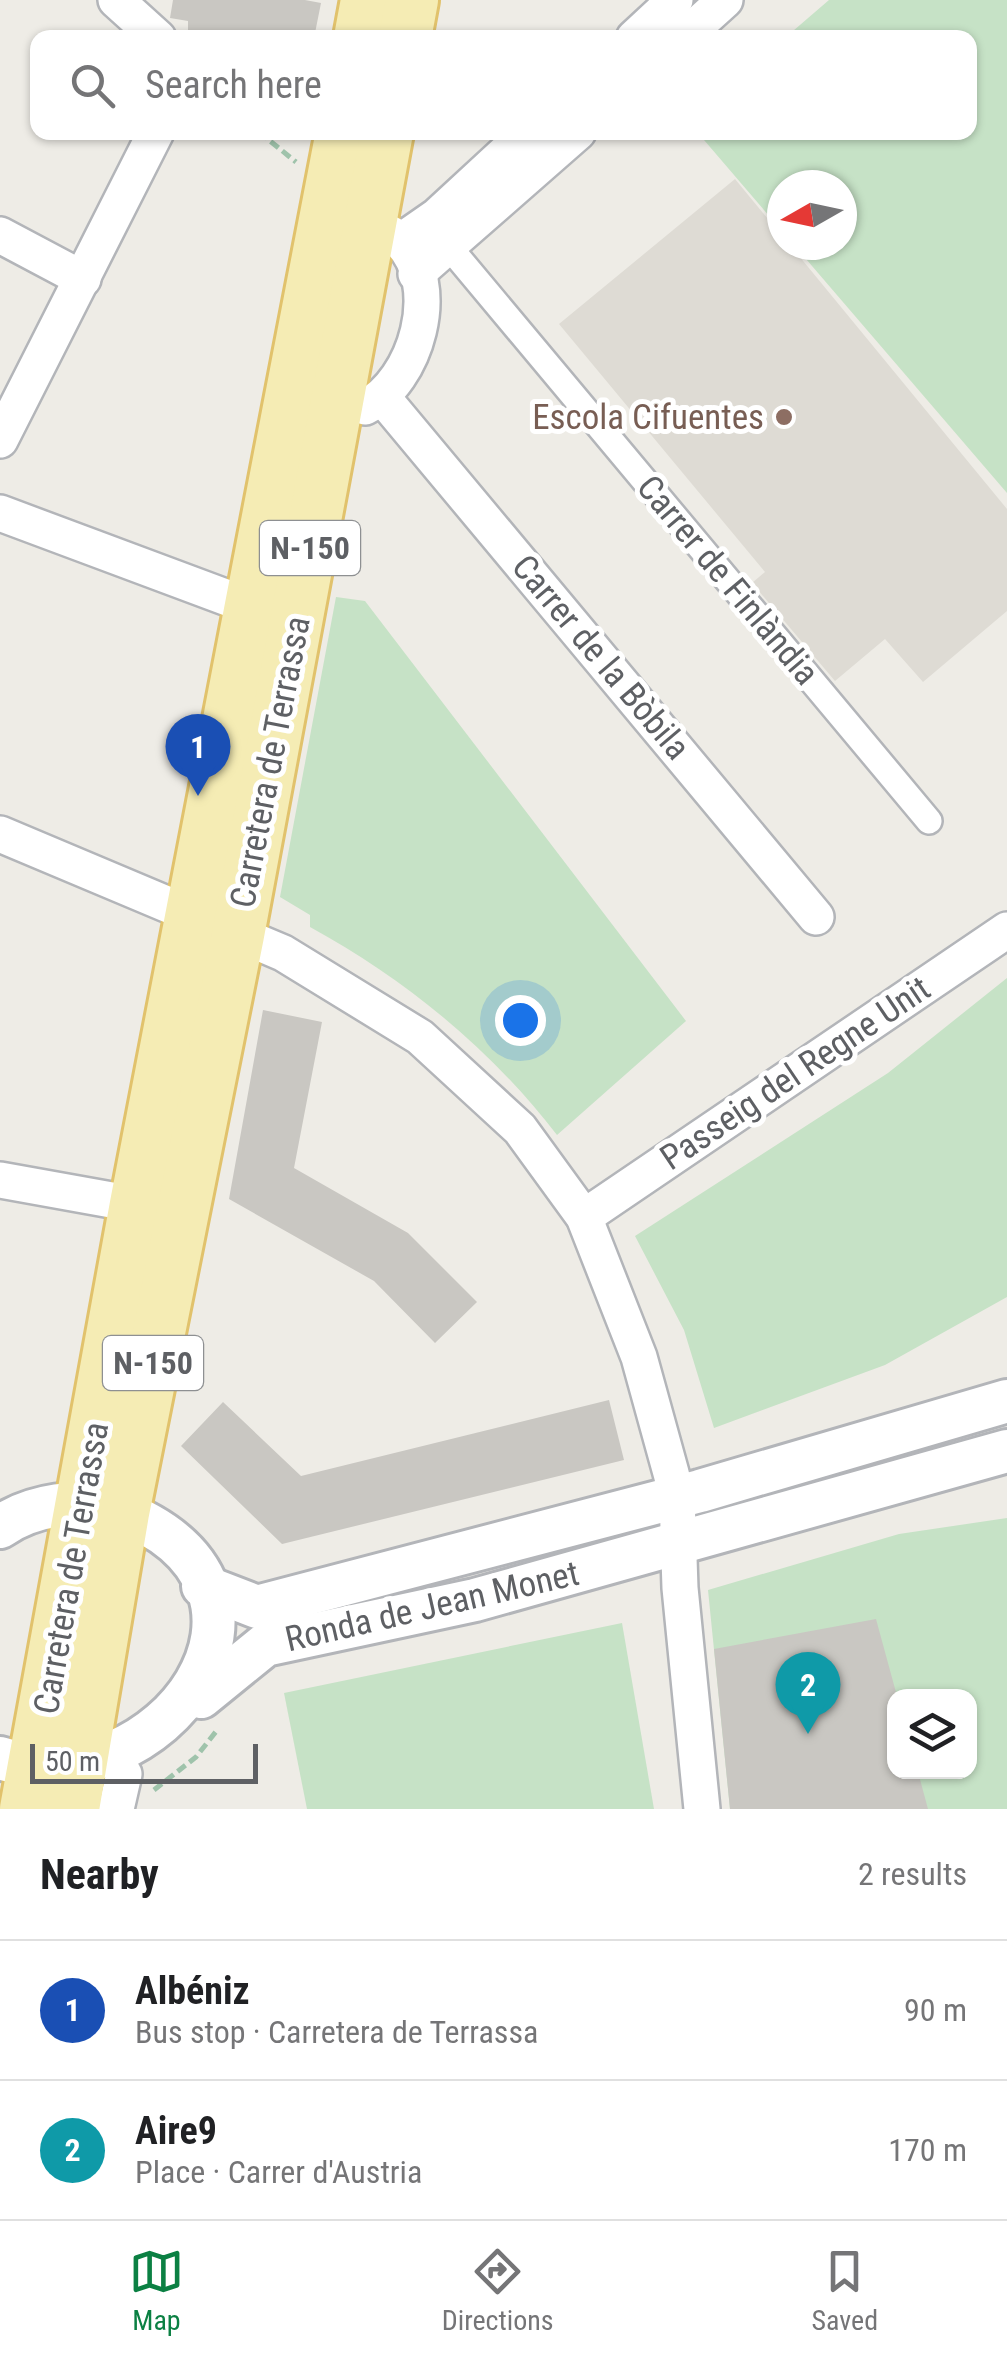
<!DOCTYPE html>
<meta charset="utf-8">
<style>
body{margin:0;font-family:"Roboto Condensed",sans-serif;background:#f6f6f6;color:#202124}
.controls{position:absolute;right:30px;bottom:30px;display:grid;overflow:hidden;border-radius:20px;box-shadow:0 2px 8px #0004}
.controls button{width:90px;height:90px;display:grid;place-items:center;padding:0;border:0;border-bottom:2px solid #e0e0e0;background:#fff;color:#202124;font:50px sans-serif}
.compass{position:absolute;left:767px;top:170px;width:90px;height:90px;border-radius:50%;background:#fff;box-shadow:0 2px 8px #0004;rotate:261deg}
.scale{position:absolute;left:30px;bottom:25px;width:228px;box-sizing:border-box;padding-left:10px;border:5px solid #5e6064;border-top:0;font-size:28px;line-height:35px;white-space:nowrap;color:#5e6064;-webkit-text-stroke:8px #fff;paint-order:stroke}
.you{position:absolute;left:520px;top:1020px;width:35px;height:35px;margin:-25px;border:8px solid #fff;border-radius:50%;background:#1a73e8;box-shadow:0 0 0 15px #1a73e833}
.badge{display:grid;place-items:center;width:65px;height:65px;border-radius:50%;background:#0b8043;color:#fff;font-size:32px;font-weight:700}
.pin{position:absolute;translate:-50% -82px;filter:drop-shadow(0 2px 5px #0008)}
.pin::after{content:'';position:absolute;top:52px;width:35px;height:30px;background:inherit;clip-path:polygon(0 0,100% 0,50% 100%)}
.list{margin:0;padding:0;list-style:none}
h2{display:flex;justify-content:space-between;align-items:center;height:130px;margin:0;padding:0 40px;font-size:42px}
h2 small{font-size:32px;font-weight:400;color:#757577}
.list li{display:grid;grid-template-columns:65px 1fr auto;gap:30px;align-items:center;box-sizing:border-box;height:140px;padding:0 40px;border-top:2px solid #e0e0e0}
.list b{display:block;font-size:38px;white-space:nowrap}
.list p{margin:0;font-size:32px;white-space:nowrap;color:#757577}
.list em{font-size:32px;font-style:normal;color:#757577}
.icon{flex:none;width:55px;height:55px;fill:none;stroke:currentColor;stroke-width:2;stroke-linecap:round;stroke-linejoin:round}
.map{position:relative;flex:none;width:1007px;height:1809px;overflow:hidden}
.search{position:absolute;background:#fff;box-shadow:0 2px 8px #0004;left:30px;right:30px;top:30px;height:110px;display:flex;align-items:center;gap:25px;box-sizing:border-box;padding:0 35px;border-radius:20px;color:#757577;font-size:38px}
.sheet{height:410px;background:#fff}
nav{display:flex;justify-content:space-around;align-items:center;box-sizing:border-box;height:140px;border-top:2px solid #e0e0e0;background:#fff;font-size:28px;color:#757577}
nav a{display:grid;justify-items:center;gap:5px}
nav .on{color:#0b8043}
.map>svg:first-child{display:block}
.education{fill:#dedbd4}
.green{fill:#c6e2c6;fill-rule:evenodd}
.building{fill:#c9c7c2}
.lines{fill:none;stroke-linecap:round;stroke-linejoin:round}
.pedestrian-casing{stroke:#b3b5b9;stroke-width:30}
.minor-casing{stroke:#b3b5b9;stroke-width:40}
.tertiary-casing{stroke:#b3b5b9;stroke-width:48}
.primary-casing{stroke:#e1c26c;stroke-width:58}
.path{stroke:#9fc3ab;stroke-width:5;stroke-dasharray:10 5;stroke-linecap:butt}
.pedestrian{stroke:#fff;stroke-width:25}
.minor{stroke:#fff;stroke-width:35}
.tertiary{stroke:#fff;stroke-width:42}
.primary{stroke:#f5ecb4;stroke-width:52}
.education-dot{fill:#8d6e63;stroke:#fff;stroke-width:4}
.labels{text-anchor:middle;stroke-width:10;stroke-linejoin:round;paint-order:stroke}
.shield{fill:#fff;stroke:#8e9092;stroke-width:2.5}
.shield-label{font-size:32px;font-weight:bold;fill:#5e6064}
.education-label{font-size:35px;fill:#785e54;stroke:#fff;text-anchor:end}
.street-label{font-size:35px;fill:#5e6064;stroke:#fff}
</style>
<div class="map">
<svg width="1007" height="1809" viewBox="0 0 1007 1809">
<rect width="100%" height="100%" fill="#eeece6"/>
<polygon class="education" points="735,179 782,236 782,245 790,245 1007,509 1007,611 923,682 885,639 835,681 752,583 765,572 559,324"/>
<g class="green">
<polygon points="829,0 1007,0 1007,493 794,245 842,245 842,185 782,185 782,231 698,133 970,132 970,38 786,37"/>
<path d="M336,597L365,601L686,1021L557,1135C491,1049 405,979 310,927V915L280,897Z"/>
<polygon points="1007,978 1007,1297 885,1365 714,1428 684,1330 635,1236 888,1073"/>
<path d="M1007,1518V1809H730L708,1590L899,1534ZM894,1696H970V1772H894Z"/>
<polygon points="622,1623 654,1809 307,1809 284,1693"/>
</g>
<g class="building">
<polygon points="173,0 305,0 321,3 314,38 204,38 188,32 188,21 170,18"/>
<polygon points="263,1010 322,1022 294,1168 408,1233 477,1302 435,1343 374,1281 229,1199"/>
<polygon points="609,1400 624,1460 282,1544 181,1446 223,1402 301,1476"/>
<polygon points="876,1619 897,1696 894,1772 918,1772 928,1809 730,1809 714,1649"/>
</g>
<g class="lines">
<g class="pedestrian-casing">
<polyline id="pedestrian" points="450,248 929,821"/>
</g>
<g class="minor-casing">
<g id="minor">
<polyline points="116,0 158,38"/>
<polyline points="634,38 675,0"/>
<polyline points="683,38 725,0"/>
<path d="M348,224C364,227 387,227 399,240C445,285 416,382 365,407"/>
<polyline points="0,235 83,279"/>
<polyline points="401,241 437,216 528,132"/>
<polyline points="416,274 578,132"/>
<polyline points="383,398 816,917"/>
<polyline points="0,440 156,132"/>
<polyline points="0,513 252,607"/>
<polyline points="0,834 283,953 420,1037 520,1129 584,1217 639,1357 671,1473 677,1497 680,1588 702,1809"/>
<polyline points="0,1180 156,1208"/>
<polyline points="584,1217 1007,930"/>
<polyline points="116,1809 124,1774"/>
</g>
</g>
<g class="tertiary-casing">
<g id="tertiary">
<path d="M0,1527C31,1505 82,1497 117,1510C323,1589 159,1809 0,1758"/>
<polyline points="203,1586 257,1607 700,1491 1007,1401"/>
<polyline points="201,1697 265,1645 475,1600 1007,1451"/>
</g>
</g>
<g class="primary-casing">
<g id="primary">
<polyline points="360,38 367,0"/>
<polyline points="405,38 412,0"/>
<polyline points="26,1809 136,1204 342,132"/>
<polyline points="73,1809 123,1513 238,935 387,132"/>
</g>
</g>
<g class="path">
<polyline points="259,132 296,162"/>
<polyline points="154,1790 196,1757 218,1729"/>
</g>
<use href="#pedestrian" class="pedestrian"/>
<use href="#minor" class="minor"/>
<use href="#tertiary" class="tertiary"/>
<use href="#primary" class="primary"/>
</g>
<circle class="education-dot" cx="784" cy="417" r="10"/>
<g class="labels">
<g class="shield">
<rect x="260" y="521" width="100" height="54" rx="8"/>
<rect x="103" y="1336" width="100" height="54" rx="8"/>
</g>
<g class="shield-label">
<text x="310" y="559">N-150</text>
<text x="153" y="1374">N-150</text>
</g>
<g class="education-label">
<text x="764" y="429">Escola Cifuentes</text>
</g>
<g class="street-label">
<text transform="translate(728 580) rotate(50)" y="12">Carrer de Finlàndia</text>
<text transform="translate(601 657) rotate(50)" y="12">Carrer de la Bòbila</text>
<text transform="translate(270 762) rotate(-79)" y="12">Carretera de Terrassa</text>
<text transform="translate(795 1073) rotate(-34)" y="12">Passeig del Regne Unit</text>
<text transform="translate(71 1568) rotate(-80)" y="12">Carretera de Terrassa</text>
<text transform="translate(432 1606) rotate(-13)" y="12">Ronda de Jean Monet</text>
</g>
</g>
</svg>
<div class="controls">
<button><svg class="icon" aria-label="layers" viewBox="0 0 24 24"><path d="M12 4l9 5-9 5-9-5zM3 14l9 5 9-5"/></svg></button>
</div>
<svg class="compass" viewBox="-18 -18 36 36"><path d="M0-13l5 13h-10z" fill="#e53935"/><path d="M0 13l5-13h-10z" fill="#757577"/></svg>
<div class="scale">50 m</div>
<div class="you"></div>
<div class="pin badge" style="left:198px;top:796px;background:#1a4fb4">1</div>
<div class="pin badge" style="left:808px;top:1734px;background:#0f9aa8">2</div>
<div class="search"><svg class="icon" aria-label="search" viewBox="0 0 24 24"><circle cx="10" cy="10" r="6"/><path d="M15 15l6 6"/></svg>Search here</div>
</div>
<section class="sheet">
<h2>Nearby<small>2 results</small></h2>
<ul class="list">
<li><span class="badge" style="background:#1a4fb4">1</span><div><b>Albéniz</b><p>Bus stop · Carretera de Terrassa</p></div><em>90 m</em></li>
<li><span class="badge" style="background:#0f9aa8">2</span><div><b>Aire9</b><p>Place · Carrer d'Austria</p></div><em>170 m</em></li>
</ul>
</section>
<nav>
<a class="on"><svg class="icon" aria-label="map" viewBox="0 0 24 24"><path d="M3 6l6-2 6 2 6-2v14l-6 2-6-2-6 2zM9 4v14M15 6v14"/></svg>Map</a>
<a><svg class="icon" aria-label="directions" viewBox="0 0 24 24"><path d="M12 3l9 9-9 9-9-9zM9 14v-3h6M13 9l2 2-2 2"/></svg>Directions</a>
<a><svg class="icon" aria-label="saved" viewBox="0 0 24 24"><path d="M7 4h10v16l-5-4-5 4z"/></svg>Saved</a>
</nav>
